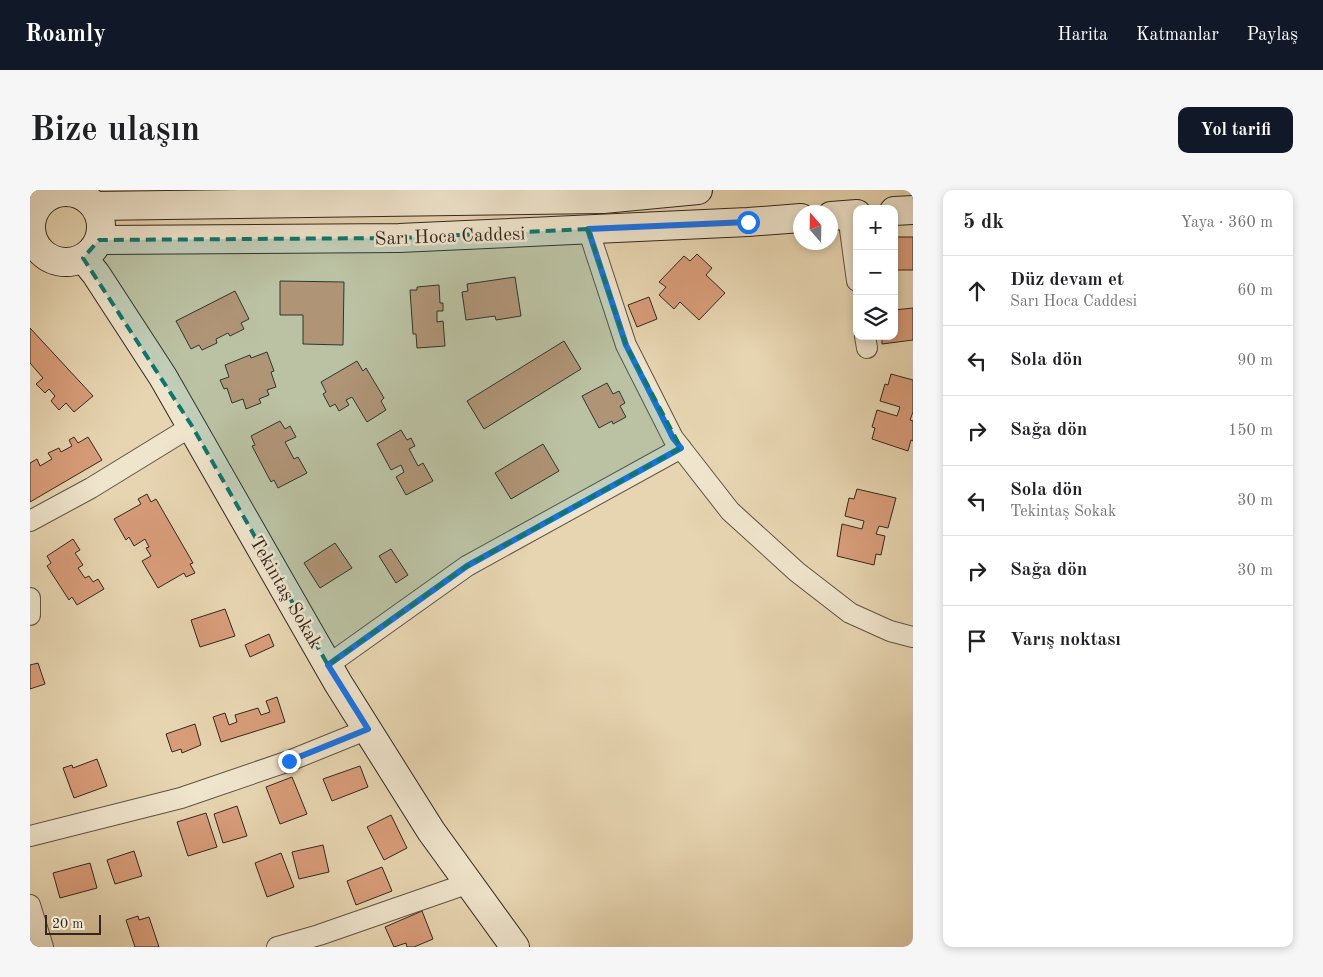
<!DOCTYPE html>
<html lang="tr">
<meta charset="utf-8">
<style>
body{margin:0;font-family:"Old Standard TT",serif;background:#f6f6f6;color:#202124}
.controls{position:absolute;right:15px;top:15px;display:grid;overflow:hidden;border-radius:10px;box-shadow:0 2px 8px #0003}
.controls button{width:45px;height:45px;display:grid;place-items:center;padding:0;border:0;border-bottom:1px solid #e0e0e0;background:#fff;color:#202124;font:25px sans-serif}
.compass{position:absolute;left:763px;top:15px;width:45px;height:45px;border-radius:50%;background:#fff;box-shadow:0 2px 8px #0003;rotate:340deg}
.scale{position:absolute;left:15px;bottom:12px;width:56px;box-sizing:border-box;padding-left:5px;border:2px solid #332721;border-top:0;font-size:14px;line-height:18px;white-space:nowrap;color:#332721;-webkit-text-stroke:4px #efe4cc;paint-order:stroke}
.stop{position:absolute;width:15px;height:15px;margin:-11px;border:4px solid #1a73e8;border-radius:50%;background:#fff}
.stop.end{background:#1a73e8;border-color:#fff;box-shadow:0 1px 5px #0008}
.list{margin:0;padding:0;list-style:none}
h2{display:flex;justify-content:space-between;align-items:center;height:65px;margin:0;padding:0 20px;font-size:21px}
h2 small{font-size:16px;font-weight:400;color:#757577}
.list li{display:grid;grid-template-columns:32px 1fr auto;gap:15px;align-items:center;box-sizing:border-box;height:70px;padding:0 20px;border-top:1px solid #e0e0e0}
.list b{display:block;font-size:19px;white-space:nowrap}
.list p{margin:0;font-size:16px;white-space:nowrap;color:#757577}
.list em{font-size:16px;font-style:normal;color:#757577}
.icon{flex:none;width:28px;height:28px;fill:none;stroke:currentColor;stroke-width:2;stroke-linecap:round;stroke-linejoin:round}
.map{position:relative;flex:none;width:883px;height:757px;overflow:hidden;border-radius:10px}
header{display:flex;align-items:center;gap:30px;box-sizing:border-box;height:70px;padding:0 25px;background:#111827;color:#fff}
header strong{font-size:24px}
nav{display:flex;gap:28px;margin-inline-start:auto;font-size:18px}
.intro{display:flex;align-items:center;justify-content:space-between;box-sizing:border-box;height:120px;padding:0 30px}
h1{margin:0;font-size:35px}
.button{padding:12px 22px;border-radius:10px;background:#111827;color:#fff;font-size:18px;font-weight:700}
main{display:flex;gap:30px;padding:0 30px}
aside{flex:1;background:#fff;border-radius:10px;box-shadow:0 2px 8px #0003}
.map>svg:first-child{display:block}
.building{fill:#d89c79;stroke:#332721}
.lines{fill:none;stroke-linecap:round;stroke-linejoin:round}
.street-casing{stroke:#605245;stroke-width:22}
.secondary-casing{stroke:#332721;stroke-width:30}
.street{stroke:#efe4cc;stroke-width:20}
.secondary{stroke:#efe4cc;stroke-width:28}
.route{stroke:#1a73e8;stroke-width:6}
.marked{fill:#0f766e;fill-opacity:0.2;stroke:#0f766e;stroke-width:4;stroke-dasharray:10 6;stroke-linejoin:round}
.labels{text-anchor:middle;stroke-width:5;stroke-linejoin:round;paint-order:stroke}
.street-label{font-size:19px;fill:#332721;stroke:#efe4cc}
</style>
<header>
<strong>Roamly</strong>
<nav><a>Harita</a><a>Katmanlar</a><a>Paylaş</a></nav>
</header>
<div class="intro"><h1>Bize ulaşın</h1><a class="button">Yol tarifi</a></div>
<main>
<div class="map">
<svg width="883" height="757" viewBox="0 0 883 757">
<rect width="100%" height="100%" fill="#e7d5b1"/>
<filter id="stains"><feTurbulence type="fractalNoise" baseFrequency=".004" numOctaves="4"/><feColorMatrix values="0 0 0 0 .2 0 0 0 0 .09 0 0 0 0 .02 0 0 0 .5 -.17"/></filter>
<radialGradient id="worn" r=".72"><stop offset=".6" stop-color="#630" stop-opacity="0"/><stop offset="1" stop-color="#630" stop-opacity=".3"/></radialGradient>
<g class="building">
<rect x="864" y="47" width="19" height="33"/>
<polygon points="667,64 682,78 676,85 695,103 669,130 650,112 644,119 629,105 636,97 629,92 654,66 660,71"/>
<polygon points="485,87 491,126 466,130 465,126 436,130 432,102 438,101 437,94"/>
<polygon points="250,91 314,92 313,155 273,154 273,125 250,125"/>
<polygon points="409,95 410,113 413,113 413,121 407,121 407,132 413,131 415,156 387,158 386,144 383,144 380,100 387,100 387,97"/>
<polygon points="205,101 219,129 211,133 214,139 200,146 198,143 186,149 187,153 172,160 169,155 161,159 146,131"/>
<polygon points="619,107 627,129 607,137 598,115"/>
<polygon points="883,118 883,150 852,154 852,146 864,146 864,120"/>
<polygon points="0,138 63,206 44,222 36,213 29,220 21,211 25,206 19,199 15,203 6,194 13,188 0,173"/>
<polygon points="534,151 551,179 454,239 437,211"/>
<polygon points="237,162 244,181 241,182 246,197 237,200 239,205 229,209 231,213 216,219 213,209 202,213 197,198 194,199 190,190 199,187 195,175 220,165 221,168"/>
<polygon points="327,171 333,181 336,178 354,208 351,211 356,220 337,232 322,207 316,210 319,215 309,221 305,214 300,217 293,204 296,202 291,192"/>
<polygon points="861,184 883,190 883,222 880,230 883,231 883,251 881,250 878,261 842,249 845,238 842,237 847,220 867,226 870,217 850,211 855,194 858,195"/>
<polygon points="577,193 583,204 589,201 595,213 590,216 596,227 583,234 582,231 569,238 552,206"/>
<polygon points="250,231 255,239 260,236 266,247 255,252 264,269 268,267 277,283 248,298 244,290 241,292 222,256 225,255 221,246"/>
<polygon points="371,240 377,250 381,248 385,256 379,259 388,276 393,273 403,291 376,305 366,287 374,282 371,275 361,280 347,254"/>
<polygon points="44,247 48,253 58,247 72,270 0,312 0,273 7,269 10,276 22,269 18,263 29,258 31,262 42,256 39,250"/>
<polygon points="513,254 529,281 481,309 465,283"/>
<polygon points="827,299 866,308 858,338 849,336 846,344 855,346 851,365 846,364 844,375 807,366 812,334 832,339 834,331 815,326 819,308 824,309"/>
<polygon points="117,304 121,312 126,309 163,373 160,374 165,383 156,387 154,383 128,398 112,371 121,366 116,358 119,357 115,349 104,356 99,347 96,350 84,329 111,314 108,309"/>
<polygon points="43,349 50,360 45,363 53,375 48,378 55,388 59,386 63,392 68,389 74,399 47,415 42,407 39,410 17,376 21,373 17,366"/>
<polygon points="305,353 322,378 290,398 274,373"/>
<polygon points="361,359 378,385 366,393 349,366"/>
<polygon points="195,419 205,446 170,457 161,430"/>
<polygon points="239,444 244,456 220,467 215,455"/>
<polygon points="8,473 15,494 0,499 0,475"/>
<polygon points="247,507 255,532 191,552 183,527 195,523 199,535 207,532 205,525 228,518 231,525 240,522 236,511"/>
<polygon points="165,534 171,555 152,563 151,559 142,562 136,544"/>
<polygon points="67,569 77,596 44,608 33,578 42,575 43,578"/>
<polygon points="330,576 338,597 302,611 293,589"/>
<polygon points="262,587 277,624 250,634 236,597"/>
<polygon points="207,616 217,646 193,653 184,624"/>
<polygon points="176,623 187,657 158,666 147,632"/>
<polygon points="361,625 377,658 354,670 337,637"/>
<polygon points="293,655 299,682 269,689 262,662"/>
<polygon points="104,661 112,686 85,694 77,670"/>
<polygon points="251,663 264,697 237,707 225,673"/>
<polygon points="60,673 67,698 30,708 23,683"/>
<polygon points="352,677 362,701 326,715 317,691"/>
<polygon points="392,721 403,749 384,757 377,757 376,753 364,757 355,737"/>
<polygon points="108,726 109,730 119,727 129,757 105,757 96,730"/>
</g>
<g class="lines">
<g class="street-casing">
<g id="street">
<polyline points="0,5 6,18"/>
<polyline points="818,25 827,91"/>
<polyline points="558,39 596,155 643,248 700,321 767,382 820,423 860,441 883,447"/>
<polyline points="835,146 837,158"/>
<polyline points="0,331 61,298 162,236"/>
<polyline points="0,408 0,425"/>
<polyline points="298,475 437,376 651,258"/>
<polyline points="0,646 151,608 259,571 338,539"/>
<polyline points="0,715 13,757"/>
<polyline points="247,757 289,745 439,693"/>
</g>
</g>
<g class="secondary-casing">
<g id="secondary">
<circle cx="36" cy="37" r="35"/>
<polyline points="65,16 573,9 668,0"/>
<polyline points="864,21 883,20"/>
<polyline points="801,26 827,24"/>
<polyline points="69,50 369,48 718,32 771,28"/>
<polyline points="53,68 66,84 133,187 308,493 401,641 485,757"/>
</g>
</g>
<use href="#street" class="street"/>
<use href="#secondary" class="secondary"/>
</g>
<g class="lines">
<polyline class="route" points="259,571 338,539 298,475 437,376 651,258 643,248 596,155 558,39 718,32"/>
</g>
<path class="marked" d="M558,39L596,155L651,258L437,376L298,475L162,236L53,68L69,50L369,48Z"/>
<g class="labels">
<g class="street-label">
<text transform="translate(420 45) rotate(-2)" y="7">Sarı Hoca Caddesi</text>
<text transform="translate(257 402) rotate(60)" y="7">Tekintaş Sokak</text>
</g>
</g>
<rect width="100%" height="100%" filter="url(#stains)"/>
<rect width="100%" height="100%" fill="url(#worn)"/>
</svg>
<div class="controls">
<button>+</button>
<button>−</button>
<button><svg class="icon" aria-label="layers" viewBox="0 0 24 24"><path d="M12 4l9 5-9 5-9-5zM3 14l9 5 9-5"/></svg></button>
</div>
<svg class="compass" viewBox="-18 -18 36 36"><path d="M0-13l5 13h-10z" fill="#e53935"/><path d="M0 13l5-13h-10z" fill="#757577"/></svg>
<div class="scale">20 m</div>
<div class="stop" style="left:718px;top:32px"></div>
<div class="stop end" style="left:259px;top:571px"></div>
</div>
<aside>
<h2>5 dk<small>Yaya · 360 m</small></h2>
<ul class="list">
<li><svg class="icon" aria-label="ahead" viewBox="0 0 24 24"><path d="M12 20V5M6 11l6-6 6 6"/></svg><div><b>Düz devam et</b><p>Sarı Hoca Caddesi</p></div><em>60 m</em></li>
<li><svg class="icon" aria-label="left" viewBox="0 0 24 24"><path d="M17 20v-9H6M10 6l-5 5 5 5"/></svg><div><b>Sola dön</b></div><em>90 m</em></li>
<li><svg class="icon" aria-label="right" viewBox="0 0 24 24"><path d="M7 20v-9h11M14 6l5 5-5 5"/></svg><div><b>Sağa dön</b></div><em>150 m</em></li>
<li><svg class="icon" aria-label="left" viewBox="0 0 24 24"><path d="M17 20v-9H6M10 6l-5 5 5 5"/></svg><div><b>Sola dön</b><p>Tekintaş Sokak</p></div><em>30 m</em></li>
<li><svg class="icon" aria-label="right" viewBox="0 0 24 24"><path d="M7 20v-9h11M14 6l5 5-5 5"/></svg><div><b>Sağa dön</b></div><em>30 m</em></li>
<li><svg class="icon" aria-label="arrive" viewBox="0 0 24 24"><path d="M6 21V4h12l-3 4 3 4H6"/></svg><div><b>Varış noktası</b></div></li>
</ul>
</aside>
</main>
